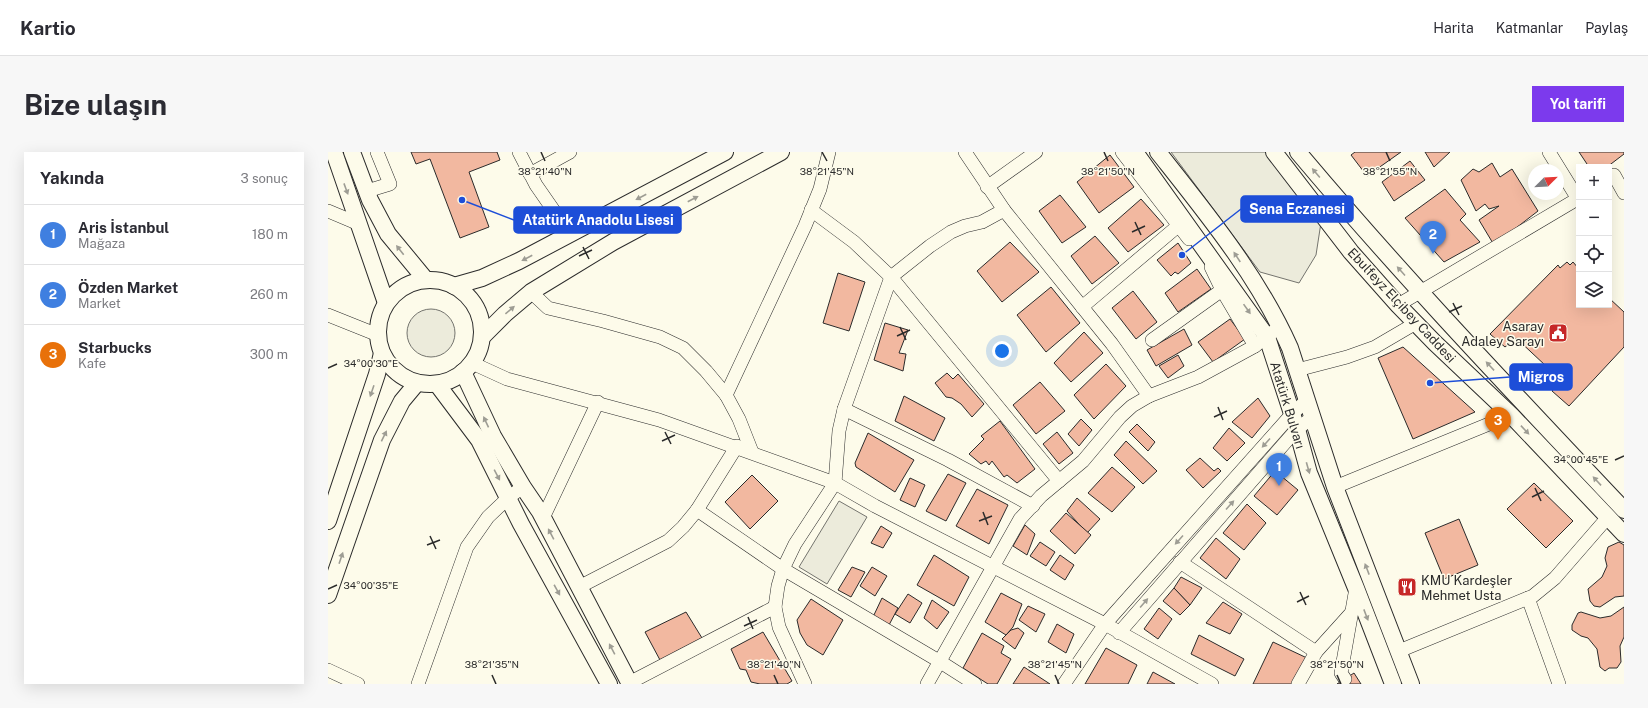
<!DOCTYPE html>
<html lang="tr">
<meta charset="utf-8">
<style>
body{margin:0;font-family:"Public Sans",sans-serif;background:#f7f7f7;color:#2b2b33}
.controls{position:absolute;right:12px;top:12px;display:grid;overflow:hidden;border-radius:0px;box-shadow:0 4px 16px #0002}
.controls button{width:36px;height:36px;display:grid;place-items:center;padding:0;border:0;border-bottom:1px solid #e1e1e2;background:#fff;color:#2b2b33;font:20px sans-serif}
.compass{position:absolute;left:1200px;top:12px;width:36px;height:36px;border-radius:50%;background:#fff;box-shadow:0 4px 16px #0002;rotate:66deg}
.you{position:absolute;left:674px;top:199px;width:14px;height:14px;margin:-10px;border:3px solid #fff;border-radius:50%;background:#1a73e8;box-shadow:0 0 0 6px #1a73e833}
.badge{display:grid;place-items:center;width:26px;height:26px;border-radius:50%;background:#7c3aed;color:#fff;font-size:13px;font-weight:700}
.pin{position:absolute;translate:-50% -33px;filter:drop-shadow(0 1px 2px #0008)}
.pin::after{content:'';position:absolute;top:21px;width:14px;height:12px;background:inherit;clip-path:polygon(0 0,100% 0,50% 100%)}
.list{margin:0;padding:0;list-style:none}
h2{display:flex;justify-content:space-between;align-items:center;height:52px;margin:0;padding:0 16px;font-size:17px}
h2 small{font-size:13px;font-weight:400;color:#7c7c81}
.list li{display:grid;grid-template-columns:26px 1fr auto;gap:12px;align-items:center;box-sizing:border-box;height:60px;padding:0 16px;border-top:1px solid #e1e1e2}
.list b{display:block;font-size:15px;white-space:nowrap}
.list p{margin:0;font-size:13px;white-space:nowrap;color:#7c7c81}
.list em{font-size:13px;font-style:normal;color:#7c7c81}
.icon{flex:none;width:22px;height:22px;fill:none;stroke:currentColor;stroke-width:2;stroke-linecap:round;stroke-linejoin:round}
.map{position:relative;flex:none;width:1296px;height:532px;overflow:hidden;border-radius:0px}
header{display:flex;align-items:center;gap:24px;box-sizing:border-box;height:56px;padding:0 20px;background:#fff;border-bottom:1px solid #e1e1e2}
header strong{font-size:19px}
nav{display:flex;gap:22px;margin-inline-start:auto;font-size:14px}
.intro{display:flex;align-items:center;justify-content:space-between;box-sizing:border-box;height:96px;padding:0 24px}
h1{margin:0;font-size:28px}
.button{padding:10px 18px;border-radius:0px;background:#7c3aed;color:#fff;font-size:14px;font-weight:700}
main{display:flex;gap:24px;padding:0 24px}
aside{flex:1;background:#fff;border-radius:0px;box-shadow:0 4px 16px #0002}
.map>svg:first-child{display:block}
.green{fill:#ecebdb;stroke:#74746e}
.building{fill:#f2b8a0;stroke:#2b2b2b}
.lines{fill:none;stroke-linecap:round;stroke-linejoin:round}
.minor-casing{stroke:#2b2b2b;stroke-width:14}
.major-casing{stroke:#2b2b2b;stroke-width:18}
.minor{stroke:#fdfbea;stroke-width:13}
.major{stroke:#fdfbea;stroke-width:16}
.oneway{fill:#9e9d94}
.ticks{fill:none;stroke:#2b2b2b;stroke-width:1.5}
.labels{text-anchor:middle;stroke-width:3;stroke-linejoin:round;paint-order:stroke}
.street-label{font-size:13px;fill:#2b2b2b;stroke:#fdfbea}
.poi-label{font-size:13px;fill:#2b2b2b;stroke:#fdfbea;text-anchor:end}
.ticks-label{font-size:10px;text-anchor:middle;fill:#2b2b2b;stroke:#fdfbea;stroke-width:3;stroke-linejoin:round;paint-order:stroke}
.leader{fill:none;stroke:#1d4ed8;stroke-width:1.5}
.callout-dot{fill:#1d4ed8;stroke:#fdfbea;stroke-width:1.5}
.callout{fill:#1d4ed8;stroke:#1d4ed8;stroke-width:1.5}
.callout-label{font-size:14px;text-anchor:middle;font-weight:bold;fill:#fff}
</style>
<header>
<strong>Kartio</strong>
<nav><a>Harita</a><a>Katmanlar</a><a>Paylaş</a></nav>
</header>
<div class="intro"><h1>Bize ulaşın</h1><a class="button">Yol tarifi</a></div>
<main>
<aside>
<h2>Yakında<small>3 sonuç</small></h2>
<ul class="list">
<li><span class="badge" style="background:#3f7fe0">1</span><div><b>Aris İstanbul</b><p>Mağaza</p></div><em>180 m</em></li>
<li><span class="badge" style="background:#3f7fe0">2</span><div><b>Özden Market</b><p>Market</p></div><em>260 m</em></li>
<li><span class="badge" style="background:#e8710a">3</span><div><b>Starbucks</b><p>Kafe</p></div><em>300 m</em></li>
</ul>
</aside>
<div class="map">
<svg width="1296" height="532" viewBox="0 0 1296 532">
<rect width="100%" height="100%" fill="#fdfbea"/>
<g class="green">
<polygon points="843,0 951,0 994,64 988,103 971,131 932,120"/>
<circle cx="103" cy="181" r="24"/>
<polygon points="511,349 539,365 499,432 471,415"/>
</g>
<g class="building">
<polygon points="83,0 169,0 172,8 141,20 161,75 132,86 102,7 88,12"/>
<polygon points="1027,0 1073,0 1039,24 1023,3"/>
<polygon points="1097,0 1122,0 1106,15"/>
<polygon points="1251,0 1296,0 1296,2 1279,15 1261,15"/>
<polygon points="782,3 806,35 771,61 749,30"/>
<polygon points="1082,9 1097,28 1066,49 1054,30"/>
<polygon points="1164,11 1172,25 1184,17 1210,59 1166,93 1151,68 1171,54 1161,57 1157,52 1148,59 1133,28 1145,17 1151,20"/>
<polygon points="1117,37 1138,62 1132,68 1152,90 1116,110 1077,66"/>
<polygon points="732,43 758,75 734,91 711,59"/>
<polygon points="813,47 836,73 800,100 780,76"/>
<polygon points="767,84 791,111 764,132 743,104"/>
<polygon points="682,90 711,120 674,150 649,119"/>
<polygon points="850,91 863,111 850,122 847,120 843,124 829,108"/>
<polygon points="1239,110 1242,113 1245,110 1251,117 1251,153 1281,153 1281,146 1296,160 1296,195 1241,254 1224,239 1233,228 1188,186 1177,195 1162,182 1230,113 1232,116"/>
<polygon points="869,117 883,137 850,160 837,141"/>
<polygon points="510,121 537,130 521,179 495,171"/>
<polygon points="723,135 752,171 718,200 689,163"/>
<polygon points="805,139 829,170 808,187 784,156"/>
<polygon points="902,167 917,187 885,210 870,190"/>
<polygon points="557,171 580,178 571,201 578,202 575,219 546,208"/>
<polygon points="856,177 864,193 828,214 819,198"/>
<polygon points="756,180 775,201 743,230 726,211"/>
<polygon points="1075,195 1147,260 1085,287 1050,206"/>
<polygon points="850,203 856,214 840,226 831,214"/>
<polygon points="778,212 798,234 766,267 746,243"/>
<polygon points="619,221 625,227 630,222 656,252 644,265 633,252 624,246 618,245 607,231"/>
<polygon points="712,230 737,259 708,282 685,253"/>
<polygon points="576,244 617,266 606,289 567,269"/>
<polygon points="930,246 942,264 924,286 904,270"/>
<polygon points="753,267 764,278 751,294 740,282"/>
<polygon points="672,269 707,317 689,331 679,323 676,325 664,309 661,313 658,309 653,312 641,302 656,287 653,284"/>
<polygon points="809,272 827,290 820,299 801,280"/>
<polygon points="901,276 917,291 899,309 885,296"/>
<polygon points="729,280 745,301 731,312 715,292"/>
<polygon points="540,281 586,308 567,340 528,315 527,311"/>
<polygon points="798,289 829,319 815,332 786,303"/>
<polygon points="872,306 886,319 890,316 893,319 875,336 858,318"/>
<polygon points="784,315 807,335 784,360 760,341"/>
<polygon points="947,319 970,338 949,363 926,344"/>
<polygon points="620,322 638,331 618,369 598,359"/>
<polygon points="424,323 450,349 422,377 397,350"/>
<polygon points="582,326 597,333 587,355 572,348"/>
<polygon points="1206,331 1245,369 1218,396 1179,357"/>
<polygon points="649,337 680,353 661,392 628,374"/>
<polygon points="749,346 772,367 759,381 739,359"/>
<polygon points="919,352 938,371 916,398 895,381"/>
<polygon points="738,361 763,383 747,402 722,379"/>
<polygon points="1131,367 1150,413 1116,427 1097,381"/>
<polygon points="697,373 707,382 699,403 685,394"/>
<polygon points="553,374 564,381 555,396 543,391"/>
<polygon points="888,386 912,407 898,427 872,406"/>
<polygon points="712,390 727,400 718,414 702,404"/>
<polygon points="1291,390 1296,393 1296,444 1287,445 1272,455 1266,454 1262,449 1260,437 1274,425 1279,414 1277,406 1280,395"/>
<polygon points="606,403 641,425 626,454 589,433"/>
<polygon points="732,403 746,413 737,428 722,418"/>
<polygon points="524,415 537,420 523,445 510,438"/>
<polygon points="544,415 559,424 547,444 532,434"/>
<polygon points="853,425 874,436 862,453 846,436"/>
<polygon points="846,436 862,453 852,463 835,449"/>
<polygon points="673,441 694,452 685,475 678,483 657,470"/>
<polygon points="580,442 594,451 582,471 567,462"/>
<polygon points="554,446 570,456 561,473 545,465"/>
<polygon points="483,447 515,468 495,503 479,493 472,481 469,468"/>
<polygon points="604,448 621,460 609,477 596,466"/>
<polygon points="895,450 914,462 902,482 878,471"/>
<polygon points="700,454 717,462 708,480 691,468"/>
<polygon points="1296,455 1296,485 1292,494 1293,510 1289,516 1281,516 1277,519 1272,515 1269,497 1260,486 1253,484 1244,478 1244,473 1250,461 1253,460 1272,466 1283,464"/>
<polygon points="831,456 844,467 830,487 816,477"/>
<polygon points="358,460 374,486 332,508 317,480"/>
<polygon points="729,472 746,482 738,501 720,490"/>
<polygon points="690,476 696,481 687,497 674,487 683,478"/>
<polygon points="435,480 464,529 459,532 432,532 423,530 418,518 412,517 403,497"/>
<polygon points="654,481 676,494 673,501 683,507 669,532 660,532 635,516"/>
<polygon points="871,483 916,507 907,524 863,502"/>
<polygon points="945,490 979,506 965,532 925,532"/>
<polygon points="778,496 809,513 800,532 757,532"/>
<polygon points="696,515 722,532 685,532"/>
<polygon points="825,520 847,532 819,532"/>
<polygon points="1026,521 1033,532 1009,532 1017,527"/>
</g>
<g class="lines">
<g class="minor-casing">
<g id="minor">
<polyline points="191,0 208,33 242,82"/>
<polyline points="637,0 676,58 784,192 821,244"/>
<polyline points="794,0 861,87"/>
<polyline points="1221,0 1250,47"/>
<polyline points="202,22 242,0"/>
<polyline points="1286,23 1296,41"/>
<polyline points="659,35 708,0"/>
<polyline points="39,39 62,32 49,0"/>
<polyline points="483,58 526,90 563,125 731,329"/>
<polyline points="0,59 31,72"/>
<polyline points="883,115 894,138 927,194"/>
<polyline points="203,140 220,156 275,169 332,185 355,196 378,219 398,243"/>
<polyline points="1070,153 1251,46"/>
<polyline points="754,155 850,74"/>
<polyline points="0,163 50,183"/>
<polyline points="824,188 894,138"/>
<polyline points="144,211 179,227 331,268 507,331 547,354 777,472 884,532"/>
<polyline points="969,218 1019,205 1047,195 1088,171"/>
<polyline points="516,257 620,308 705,354"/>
<polyline points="424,300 411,267 398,243 477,74 492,37 501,0"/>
<polyline points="1007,335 1183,263"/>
<polyline points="369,358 455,417 611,509 647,532"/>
<polyline points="215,366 270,250"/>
<polyline points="852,410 988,500"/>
<polyline points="251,435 340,389 355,375 369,358 409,294"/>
<polyline points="1200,446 1231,532"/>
<polyline points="791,481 969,277 985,265"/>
<polyline points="1071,499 1205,444 1227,426 1280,365"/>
<polyline points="0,518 30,532"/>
<polyline points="1017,527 1013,521 1028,436"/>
<polyline points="301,531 447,455"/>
<polyline points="90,532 139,395 160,365 181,345 195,335"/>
<polyline points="477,532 451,475 447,455 450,434 455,417 467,392 507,331 511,279 516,257 563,125 602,94 623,80 637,74 654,70 676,58"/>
<polyline points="599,532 692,367 713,344 755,309 792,265 804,254 821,244 870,225 927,194 946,179"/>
<polyline points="736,532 777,472 964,262 979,248"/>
<polyline points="970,532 988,500 1024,460"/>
</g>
</g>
<g class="major-casing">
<g id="major">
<polyline points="6,0 58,151"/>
<polyline points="24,0 42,48 60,82 98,128"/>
<polyline points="807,0 939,185 969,277 981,321 1028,436 1065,532"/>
<path d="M830,0C879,62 930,124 962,196L1007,335L1083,532"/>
<polyline points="946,0 1023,100 1070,153 1107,191 1183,263 1296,382"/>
<path d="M970,0C1074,124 1185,240 1296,358"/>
<circle cx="102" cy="180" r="52"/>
<polyline points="126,134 154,126 191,109 397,0"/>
<polyline points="154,185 177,162 203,140 285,90 453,0"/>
<polyline points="135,220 165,284 195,335 212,360 302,532"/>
<polyline points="109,232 151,288 193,372 281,532"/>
<polyline points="0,369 49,222 54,201"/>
<polyline points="0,443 54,288 74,249 89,231"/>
</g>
</g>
<use href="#minor" class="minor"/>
<use href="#major" class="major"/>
</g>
<defs><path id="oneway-solid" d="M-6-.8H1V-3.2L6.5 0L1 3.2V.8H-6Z"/></defs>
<g class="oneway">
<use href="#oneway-solid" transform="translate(988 21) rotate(-130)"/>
<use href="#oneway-solid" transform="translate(18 37) rotate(70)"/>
<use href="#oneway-solid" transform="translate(313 45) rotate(152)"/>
<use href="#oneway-solid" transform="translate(365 47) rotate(-28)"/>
<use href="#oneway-solid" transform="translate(72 98) rotate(-128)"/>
<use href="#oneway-solid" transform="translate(909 105) rotate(-123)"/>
<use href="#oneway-solid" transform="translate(199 106) rotate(152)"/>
<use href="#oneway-solid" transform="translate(1073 119) rotate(-132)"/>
<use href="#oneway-solid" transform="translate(919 157) rotate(55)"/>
<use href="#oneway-solid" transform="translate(182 158) rotate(-40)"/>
<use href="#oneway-solid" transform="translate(1162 214) rotate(-133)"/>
<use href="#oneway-solid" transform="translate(44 239) rotate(109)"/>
<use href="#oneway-solid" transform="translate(158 270) rotate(-115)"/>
<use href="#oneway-solid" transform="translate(1197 278) rotate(47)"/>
<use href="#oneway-solid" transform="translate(56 284) rotate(-64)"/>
<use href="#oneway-solid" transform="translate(938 291) rotate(132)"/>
<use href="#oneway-solid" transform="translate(980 316) rotate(74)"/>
<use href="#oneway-solid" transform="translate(169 323) rotate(62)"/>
<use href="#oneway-solid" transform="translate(1269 329) rotate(-133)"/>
<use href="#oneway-solid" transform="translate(902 353) rotate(-48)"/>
<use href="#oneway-solid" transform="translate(223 382) rotate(-118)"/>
<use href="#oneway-solid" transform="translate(851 388) rotate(132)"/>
<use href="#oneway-solid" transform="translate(13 406) rotate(-71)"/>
<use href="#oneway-solid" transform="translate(1039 417) rotate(-111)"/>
<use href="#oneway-solid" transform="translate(229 438) rotate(61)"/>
<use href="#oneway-solid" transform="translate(816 451) rotate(-49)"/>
<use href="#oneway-solid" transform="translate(1038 463) rotate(69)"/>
<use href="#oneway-solid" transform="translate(284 497) rotate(-118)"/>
</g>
<path class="ticks" d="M213,0L217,9M494,0L499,9M776,0L780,9M1058,0L1062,9M807,70L813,83M804,80L817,74M255,95L261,107M251,104L264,98M1125,151L1131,163M1121,160L1134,154M572,175L578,188M569,184L582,178M0,216L9,212M890,255L895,268M886,265L899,259M337,280L343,292M334,289L347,283M1287,308L1296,304M1207,336L1213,349M1204,345L1216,339M655,360L660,373M651,369L664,364M102,384L108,397M99,393L112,388M0,437L9,433M972,440L978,453M969,450L981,444M420,465L425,477M416,474L429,468M164,523L168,532M446,523L450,532M727,523L731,532M1009,523L1013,532"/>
<defs>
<g id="civic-square" transform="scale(1)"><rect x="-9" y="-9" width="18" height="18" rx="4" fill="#c62828" stroke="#fdfbea"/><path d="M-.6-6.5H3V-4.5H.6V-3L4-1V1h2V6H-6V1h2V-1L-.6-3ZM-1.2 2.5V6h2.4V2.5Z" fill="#fff"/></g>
<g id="restaurant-square" transform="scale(1)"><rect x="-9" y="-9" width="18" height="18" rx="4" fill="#c62828" stroke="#fdfbea"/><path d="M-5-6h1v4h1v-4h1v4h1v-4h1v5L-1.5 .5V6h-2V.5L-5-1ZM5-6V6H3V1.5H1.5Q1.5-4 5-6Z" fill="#fff"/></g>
</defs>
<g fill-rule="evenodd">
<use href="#civic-square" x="1230" y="181"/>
<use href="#restaurant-square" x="1079" y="435"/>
</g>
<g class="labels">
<g class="street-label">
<text transform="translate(1074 153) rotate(47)" y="5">Ebulfeyz Elçibey Caddesi</text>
<text transform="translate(960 253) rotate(73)" y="5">Atatürk Bulvarı</text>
</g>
<g class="poi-label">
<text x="1216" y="179">Asaray<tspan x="1216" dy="15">Adaley Sarayı</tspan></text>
<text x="1093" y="433" text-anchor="start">KMU Kardeşler<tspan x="1093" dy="15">Mehmet Usta</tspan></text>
</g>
</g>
<g class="ticks-label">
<text x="217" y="23">38°21'40"N</text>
<text x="499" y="23">38°21'45"N</text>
<text x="780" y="23">38°21'50"N</text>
<text x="1062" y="23">38°21'55"N</text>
<text x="43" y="215">34°00'30"E</text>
<text x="1253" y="311">34°00'45"E</text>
<text x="43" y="437">34°00'35"E</text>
<text x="164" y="516">38°21'35"N</text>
<text x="446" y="516">38°21'40"N</text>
<text x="727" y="516">38°21'45"N</text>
<text x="1009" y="516">38°21'50"N</text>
</g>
<path class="leader" d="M854 103L913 57M134 48L186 68M1102 231L1182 225"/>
<g class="callout-dot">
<circle cx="854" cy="103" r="4"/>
<circle cx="134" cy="48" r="4"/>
<circle cx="1102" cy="231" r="4"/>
</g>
<g class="callout">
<rect x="913" y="44" width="112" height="26" rx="4"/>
<rect x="186" y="55" width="167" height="26" rx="4"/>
<rect x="1182" y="212" width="62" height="26" rx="4"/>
</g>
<g class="callout-label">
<text x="969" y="62">Sena Eczanesi</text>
<text x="270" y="73">Atatürk Anadolu Lisesi</text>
<text x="1213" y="230">Migros</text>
</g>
</svg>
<div class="controls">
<button>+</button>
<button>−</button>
<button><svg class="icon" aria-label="locate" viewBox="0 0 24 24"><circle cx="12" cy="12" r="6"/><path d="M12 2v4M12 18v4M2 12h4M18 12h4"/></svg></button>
<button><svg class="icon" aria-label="layers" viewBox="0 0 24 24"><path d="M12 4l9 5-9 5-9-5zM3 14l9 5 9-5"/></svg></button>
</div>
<svg class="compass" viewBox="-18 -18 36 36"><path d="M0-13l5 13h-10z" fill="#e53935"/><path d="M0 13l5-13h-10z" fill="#7c7c81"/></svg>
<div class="you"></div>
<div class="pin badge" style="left:951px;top:334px;background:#3f7fe0">1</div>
<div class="pin badge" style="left:1105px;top:102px;background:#3f7fe0">2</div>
<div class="pin badge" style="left:1170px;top:288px;background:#e8710a">3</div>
</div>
</main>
